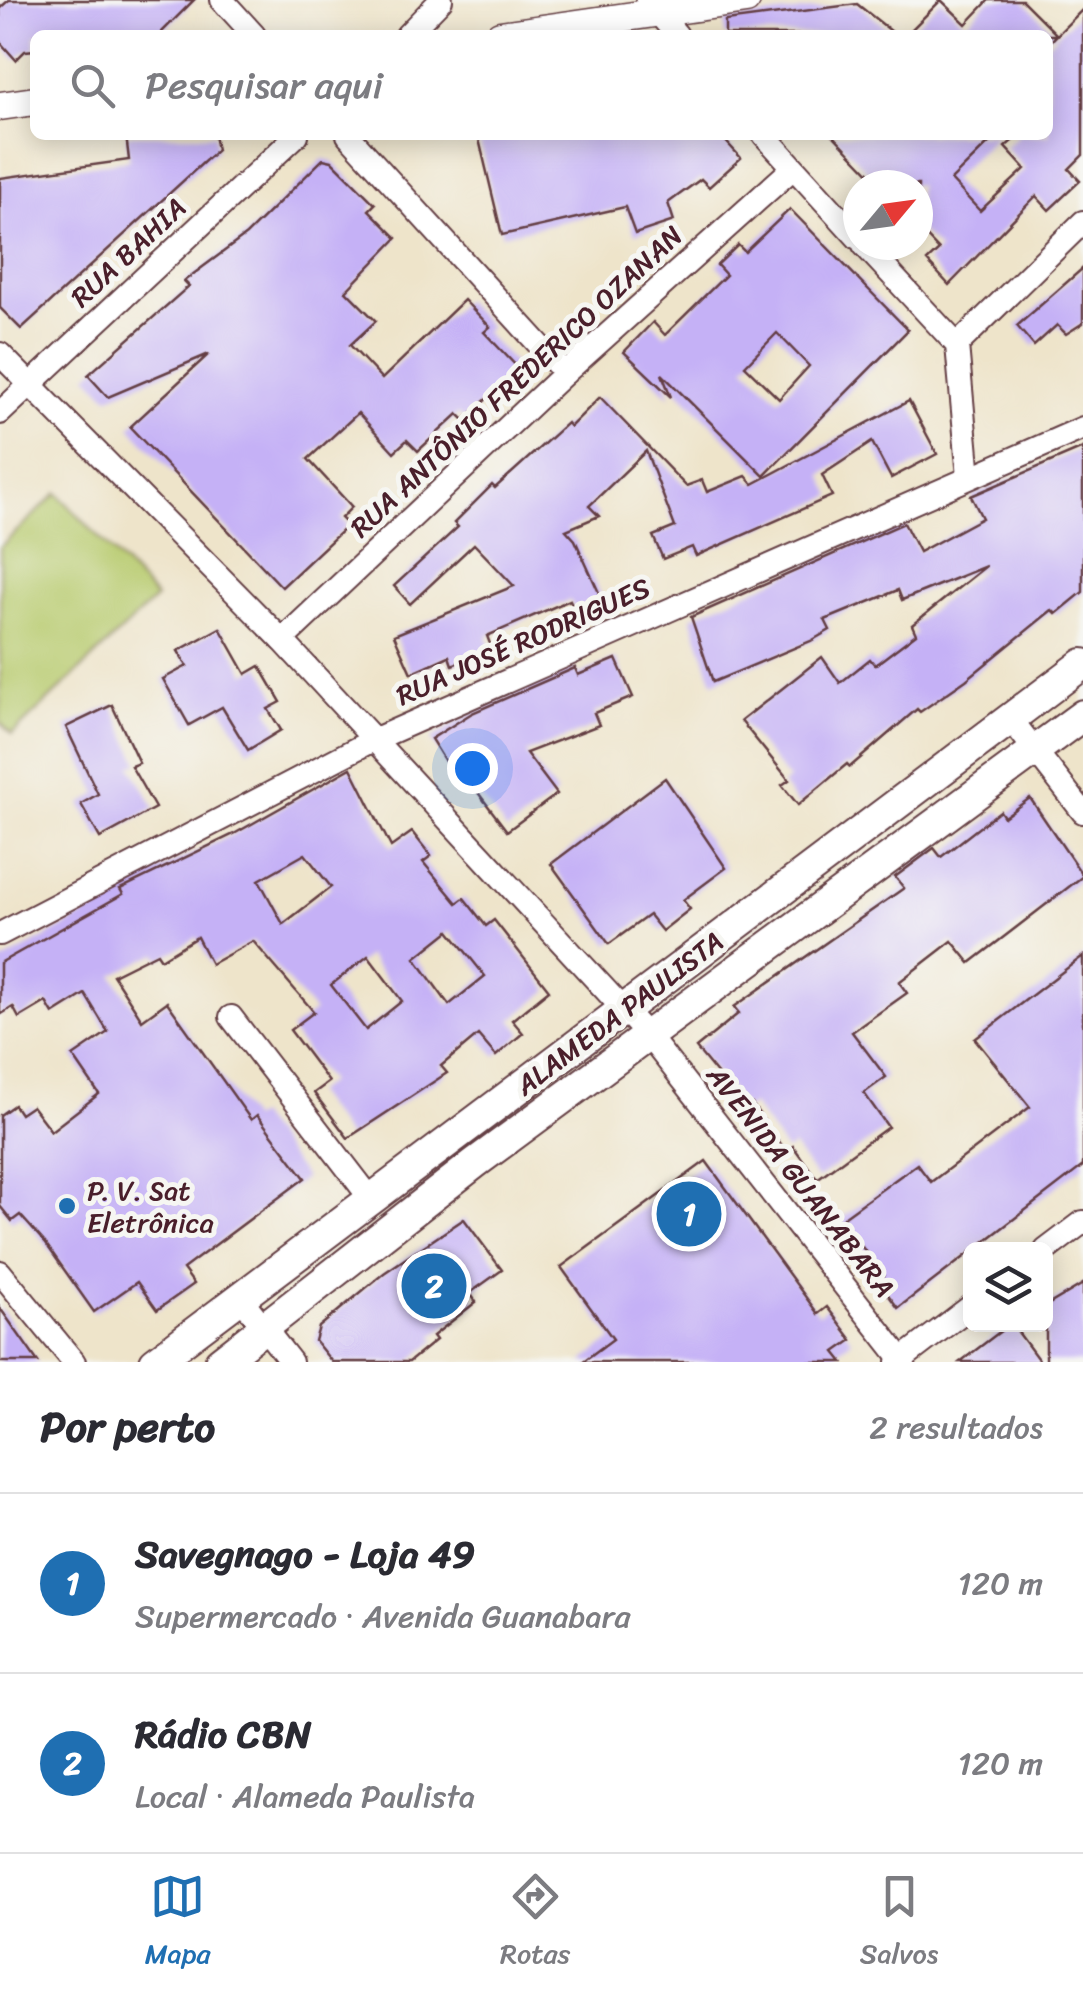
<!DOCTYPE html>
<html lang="pt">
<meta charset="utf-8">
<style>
body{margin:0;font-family:Sriracha,sans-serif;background:#f2f2f3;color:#2b2b33}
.controls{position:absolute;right:30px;bottom:30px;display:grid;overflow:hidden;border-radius:15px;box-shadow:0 5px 25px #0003}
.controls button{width:90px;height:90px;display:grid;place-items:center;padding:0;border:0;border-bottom:2px solid #e1e1e2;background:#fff;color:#2b2b33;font:50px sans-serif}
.compass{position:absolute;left:843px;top:170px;width:90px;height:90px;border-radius:50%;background:#fff;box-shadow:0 5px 25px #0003;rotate:61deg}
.you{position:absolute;left:472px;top:768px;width:35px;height:35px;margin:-25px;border:8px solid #fff;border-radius:50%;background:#1a73e8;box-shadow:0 0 0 15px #1a73e833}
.badge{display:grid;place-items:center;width:65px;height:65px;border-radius:50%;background:#1f6fb2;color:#fff;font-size:32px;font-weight:700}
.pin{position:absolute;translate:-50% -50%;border:5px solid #fff;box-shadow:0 2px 10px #0006}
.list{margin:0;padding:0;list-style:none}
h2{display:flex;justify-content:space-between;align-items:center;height:130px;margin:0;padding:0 40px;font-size:42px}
h2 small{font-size:32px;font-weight:400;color:#7c7c81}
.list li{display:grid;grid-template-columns:65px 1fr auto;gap:30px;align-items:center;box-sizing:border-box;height:180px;padding:0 40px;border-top:2px solid #e1e1e2}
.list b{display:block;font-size:38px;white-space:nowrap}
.list p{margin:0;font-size:32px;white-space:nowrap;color:#7c7c81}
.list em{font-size:32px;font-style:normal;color:#7c7c81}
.icon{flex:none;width:55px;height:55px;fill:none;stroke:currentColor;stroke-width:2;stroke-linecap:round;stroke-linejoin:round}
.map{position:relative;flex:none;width:1083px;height:1362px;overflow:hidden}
.search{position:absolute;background:#fff;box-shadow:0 5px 25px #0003;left:30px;right:30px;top:30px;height:110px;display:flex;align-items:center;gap:25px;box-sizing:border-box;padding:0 35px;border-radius:15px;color:#7c7c81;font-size:38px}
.sheet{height:490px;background:#fff}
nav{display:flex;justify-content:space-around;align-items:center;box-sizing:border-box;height:140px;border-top:2px solid #e1e1e2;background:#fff;font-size:28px;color:#7c7c81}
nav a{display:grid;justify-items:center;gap:5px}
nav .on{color:#1f6fb2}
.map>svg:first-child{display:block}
.green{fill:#b8cb6e;stroke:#81754c;stroke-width:2.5}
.building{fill:#c5b1f6;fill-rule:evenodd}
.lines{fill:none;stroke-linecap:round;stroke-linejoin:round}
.minor-casing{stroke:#633d43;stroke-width:26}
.tertiary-casing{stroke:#633d43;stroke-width:31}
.secondary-casing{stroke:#633d43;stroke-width:34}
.minor{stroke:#fff;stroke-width:22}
.tertiary{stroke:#fff;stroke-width:28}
.secondary{stroke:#fff;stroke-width:30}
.poi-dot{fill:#1f6fb2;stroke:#f6f6f2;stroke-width:4}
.labels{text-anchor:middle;stroke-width:10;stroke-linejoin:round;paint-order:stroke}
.street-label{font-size:28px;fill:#4a1f2b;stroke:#f6f6f2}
.poi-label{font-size:28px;fill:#4a1f2b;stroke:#f6f6f2;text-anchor:start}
</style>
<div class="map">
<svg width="1083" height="1362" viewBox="0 0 1083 1362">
<rect width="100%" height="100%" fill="#f6f6f2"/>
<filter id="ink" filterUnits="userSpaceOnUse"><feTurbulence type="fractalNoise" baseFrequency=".01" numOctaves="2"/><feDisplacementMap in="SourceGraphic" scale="20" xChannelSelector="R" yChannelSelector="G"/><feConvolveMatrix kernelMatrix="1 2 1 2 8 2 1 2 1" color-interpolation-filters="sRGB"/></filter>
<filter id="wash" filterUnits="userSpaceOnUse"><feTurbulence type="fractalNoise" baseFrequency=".0048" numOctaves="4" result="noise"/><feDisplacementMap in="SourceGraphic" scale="40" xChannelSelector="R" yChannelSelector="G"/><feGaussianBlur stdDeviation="2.25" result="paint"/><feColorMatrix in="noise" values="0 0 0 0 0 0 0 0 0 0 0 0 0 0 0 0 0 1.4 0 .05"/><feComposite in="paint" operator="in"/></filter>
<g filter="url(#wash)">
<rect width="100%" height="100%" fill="#eee4ca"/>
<polygon class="green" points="57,493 156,598 12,735 0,722 0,547"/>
<g id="blocks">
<g class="building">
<polygon points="9,0 194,0 159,35 35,35 35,50 25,51 16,60 0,42 0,8"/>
<polygon points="941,0 966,24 989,0 1022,0 1057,35 1083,9 1083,155 1069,169 1080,181 1049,210 1036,196 949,285 927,261 939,250 918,228 918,185 881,185 833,135 997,135 951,180 980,211 1025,169 1005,147 1019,135 1048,135 1048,44 1057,35 906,35"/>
<polygon points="857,4 896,35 725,35 725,21"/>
<polygon points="126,135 214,135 217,150 21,329 0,308 0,178 129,160"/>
<polygon points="478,135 720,135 741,158 709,187 701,179 668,203 674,221 635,234 625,207 502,235"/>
<polygon points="323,159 332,161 375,204 369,210 397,238 346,291 376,321 350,345 382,379 464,300 490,327 484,332 519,369 464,420 458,414 418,451 407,440 394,452 358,413 308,459 352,507 341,518 348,525 282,587 130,427 209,354 108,397 88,375 189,286 184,281 246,235"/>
<path d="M790,209L908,330L764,476L662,374L671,397L624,352L653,322L665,335L726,275L717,265L738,245L745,252ZM777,333L809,366L779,399L745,366Z"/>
<polygon points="1083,268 1083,323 1066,334 1057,325 1034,346 1017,326"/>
<polygon points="600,397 686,486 702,480 707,492 746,476 753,484 909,401 937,454 891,478 872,442 822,475 832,496 696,556 692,547 663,559 653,536 675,527 646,451 589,506 599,516 566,530 575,540 601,597 574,609 570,600 487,636 492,649 452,665 449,656 411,673 394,635 514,586 474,544 410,604 394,586 458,527 454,523 492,485 495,488 567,423 570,427"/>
<polygon points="1083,448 1083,592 1056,614 1052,610 966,680 920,712 917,709 850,767 847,764 798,805 782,785 789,780 741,721 822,657 840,683 870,659 875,665 916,634 912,625 986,566 902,600 898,590 825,620 830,630 811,641 713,682 691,617 904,523 919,552 982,518 971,496"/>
<polygon points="220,628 246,674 260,666 281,702 268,709 281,730 248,750 222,707 189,725 163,679 187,666 178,651"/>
<polygon points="616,659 633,697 594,713 599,725 526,753 557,794 507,831 464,774 456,779 431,739 472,713 575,668 578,675"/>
<polygon points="112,705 139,763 131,766 155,808 100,838 81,804 98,794 66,727"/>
<path d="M351,768L391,847L412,832L431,856L423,862L457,903L464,898L486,926L494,920L549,990L512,1020L523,1033L496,1056L478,1035L441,1066L447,1073L348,1138L314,1093L329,1082L290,1030L314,1012L253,941L211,964L197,937L161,959L157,953L113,975L142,1020L167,1002L251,1120L257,1115L305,1178L183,1269L194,1284L157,1310L137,1282L94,1312L46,1244L20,1215L12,1221L0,1206V1115L14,1105L20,1114L32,1106L51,1131L99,1094L73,1056L108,1032L85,994L53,1014L46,1002L19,1018L13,1007L0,1015V963L123,894L120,889L234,834ZM305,854L331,887L283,924L259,880ZM449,931L485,976L449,1005L415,958ZM368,956L402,1001L366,1030L331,985Z"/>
<polygon points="665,778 726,868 683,900 690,909 662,931 649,915 609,944 551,864"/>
<polygon points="1030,798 1083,876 970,963 952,941 899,982 907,993 852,1032 886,1077 864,1093 888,1127 817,1179 793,1146 786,1151 752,1104 746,1109 696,1048 739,1013 734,1007 904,888 895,877 934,848 941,857 1000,811 1004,817"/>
<polygon points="1083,956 1083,1166 898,1308 878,1281 884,1276 841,1219 917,1164 931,1182 1030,1107 975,1039"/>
<polygon points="706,1161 818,1314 827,1307 852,1340 835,1352 843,1362 582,1362 613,1339 561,1267"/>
<polygon points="464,1219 502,1270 470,1293 476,1302 433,1336 436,1340 409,1362 332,1362 315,1341 319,1327 384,1273"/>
<polygon points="1083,1284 1083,1362 1046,1362 1046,1306"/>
<polygon points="0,1308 38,1362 0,1362"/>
<polygon points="1012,1324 1040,1362 960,1362 1010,1324"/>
</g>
</g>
</g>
<g filter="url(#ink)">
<use href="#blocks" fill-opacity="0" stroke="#633d43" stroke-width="2.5"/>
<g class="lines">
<g class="minor-casing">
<g id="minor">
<polyline points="222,0 254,35"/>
<polyline points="647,0 677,35"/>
<polyline points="407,35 441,0"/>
<polyline points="348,135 565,373"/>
<polyline points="764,135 858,238"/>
<polyline points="864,245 957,345 969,477"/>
<polyline points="957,345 1083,222"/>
<polyline points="0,354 282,640 650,1038 904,1362"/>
<polyline points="0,413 297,135"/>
<polyline points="282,640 565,373 793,168"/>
<polyline points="1010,718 1083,812"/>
<polyline points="0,934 371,741 1083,428"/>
<polyline points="231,1017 371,1199"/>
<polyline points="1046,1250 1083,1222"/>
<polyline points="0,1272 74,1362"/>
<polyline points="240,1297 291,1362"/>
<polyline points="898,1362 970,1307"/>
</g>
</g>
<g class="tertiary-casing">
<g id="tertiary">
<polyline points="500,35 746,0"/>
<polyline points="0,106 35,101"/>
</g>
</g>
<g class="secondary-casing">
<g id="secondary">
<polyline points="155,1362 1083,664"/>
<polyline points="220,1362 475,1163 1083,715"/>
</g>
</g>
<use href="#minor" class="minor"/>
<use href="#tertiary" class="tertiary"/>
<use href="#secondary" class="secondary"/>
</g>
</g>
<circle class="poi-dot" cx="67" cy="1206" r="10"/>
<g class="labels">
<g class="street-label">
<text transform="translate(128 252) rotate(-43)" y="10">RUA BAHIA</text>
<text transform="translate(516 381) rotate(-43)" y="10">RUA ANTÔNIO FREDERICO OZANAN</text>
<text transform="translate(523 641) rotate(-24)" y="10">RUA JOSÉ RODRIGUES</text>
<text transform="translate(619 1013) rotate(-37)" y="10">ALAMEDA PAULISTA</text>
<text transform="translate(801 1181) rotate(52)" y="10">AVENIDA GUANABARA</text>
</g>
<g class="poi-label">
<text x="87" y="1200">P. V. Sat<tspan x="87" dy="32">Eletrônica</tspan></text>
</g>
</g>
</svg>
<div class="controls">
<button><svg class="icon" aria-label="layers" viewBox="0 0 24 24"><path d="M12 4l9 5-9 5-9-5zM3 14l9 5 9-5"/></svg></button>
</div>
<svg class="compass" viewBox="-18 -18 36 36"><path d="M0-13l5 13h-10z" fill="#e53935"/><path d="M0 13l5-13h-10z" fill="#7c7c81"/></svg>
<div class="you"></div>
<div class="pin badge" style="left:689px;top:1214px">1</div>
<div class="pin badge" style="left:434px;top:1286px">2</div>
<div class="search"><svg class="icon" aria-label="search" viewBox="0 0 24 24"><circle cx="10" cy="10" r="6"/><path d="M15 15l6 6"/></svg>Pesquisar aqui</div>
</div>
<section class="sheet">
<h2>Por perto<small>2 resultados</small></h2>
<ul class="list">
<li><span class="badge">1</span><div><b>Savegnago - Loja 49</b><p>Supermercado · Avenida Guanabara</p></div><em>120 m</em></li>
<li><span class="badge">2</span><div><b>Rádio CBN</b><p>Local · Alameda Paulista</p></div><em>120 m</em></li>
</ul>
</section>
<nav>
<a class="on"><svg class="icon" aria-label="map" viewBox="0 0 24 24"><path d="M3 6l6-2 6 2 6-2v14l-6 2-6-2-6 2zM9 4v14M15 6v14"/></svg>Mapa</a>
<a><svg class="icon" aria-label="directions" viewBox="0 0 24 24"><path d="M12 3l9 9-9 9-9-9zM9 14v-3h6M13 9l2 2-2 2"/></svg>Rotas</a>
<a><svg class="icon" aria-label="saved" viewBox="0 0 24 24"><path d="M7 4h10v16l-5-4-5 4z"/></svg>Salvos</a>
</nav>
